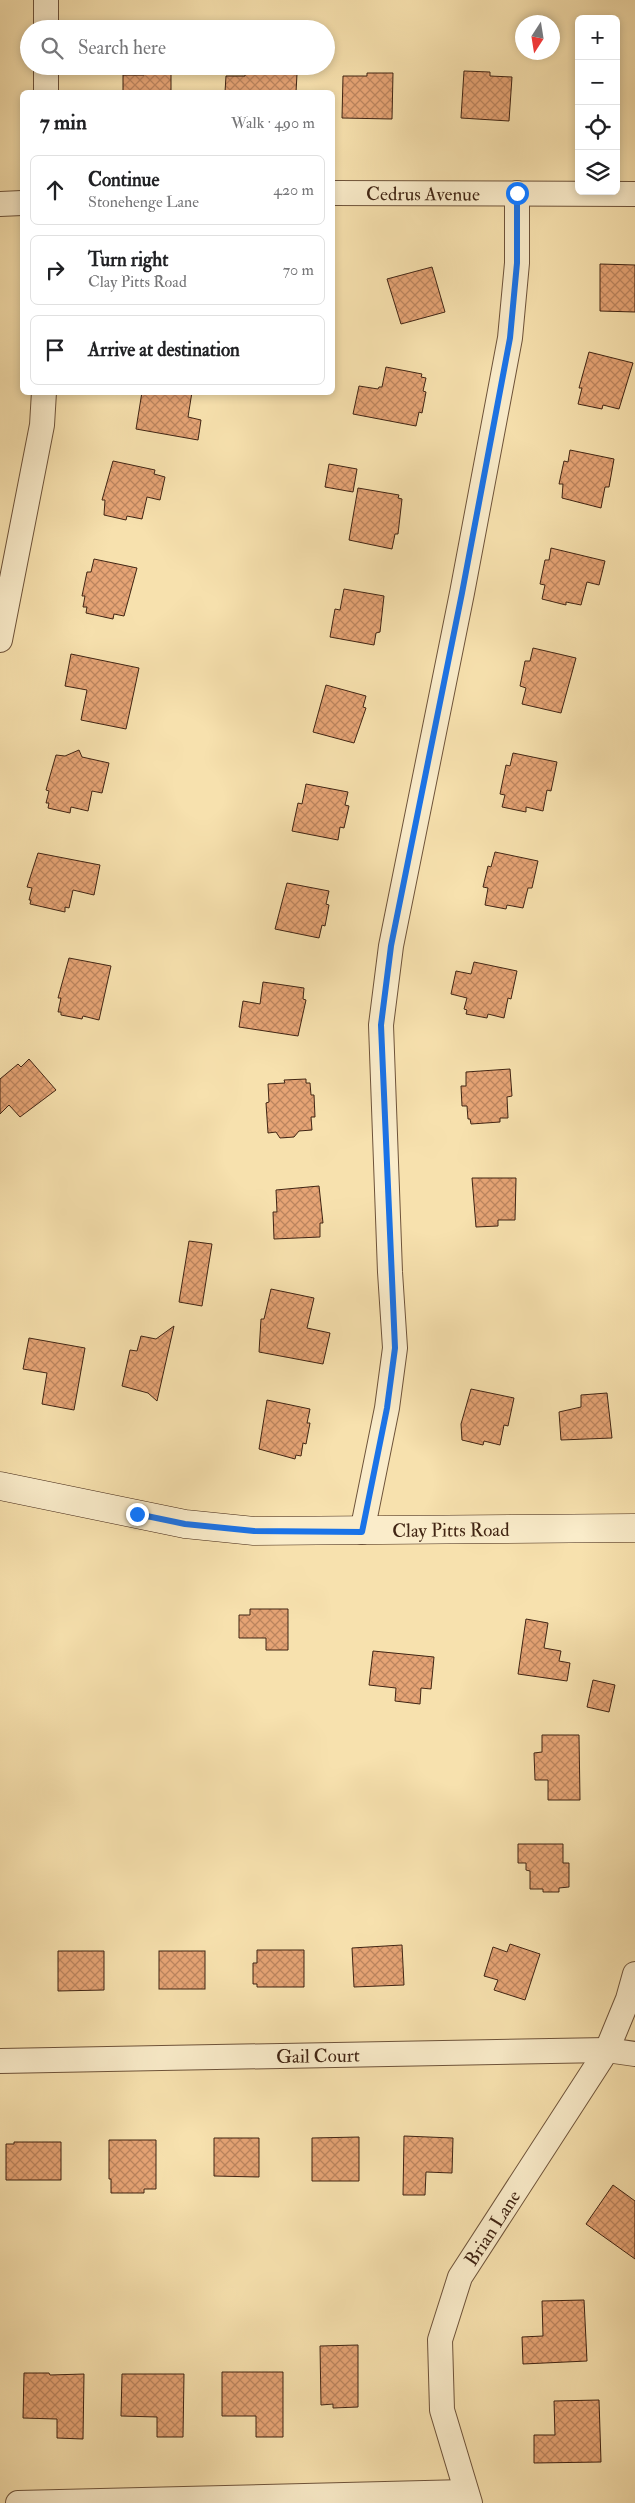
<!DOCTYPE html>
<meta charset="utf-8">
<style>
body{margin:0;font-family:"IM FELL Double Pica",serif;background:#f2f2f2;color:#202124}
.controls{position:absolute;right:15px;top:15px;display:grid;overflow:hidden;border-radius:8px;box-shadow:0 2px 8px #0003}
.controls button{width:45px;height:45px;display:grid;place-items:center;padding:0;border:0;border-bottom:1px solid #e0e0e0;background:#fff;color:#202124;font:25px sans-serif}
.compass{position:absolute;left:515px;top:15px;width:45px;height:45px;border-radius:50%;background:#fff;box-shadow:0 2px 8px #0003;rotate:192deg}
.stop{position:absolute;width:15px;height:15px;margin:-11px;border:4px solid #1a73e8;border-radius:50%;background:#fff}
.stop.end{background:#1a73e8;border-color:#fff;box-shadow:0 1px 5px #0008}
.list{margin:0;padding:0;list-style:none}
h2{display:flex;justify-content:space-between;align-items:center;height:65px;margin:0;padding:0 20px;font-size:21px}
h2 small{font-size:16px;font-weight:400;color:#757577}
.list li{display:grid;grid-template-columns:32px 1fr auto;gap:15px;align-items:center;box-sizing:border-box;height:70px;margin:0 10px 10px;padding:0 10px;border:1px solid #e0e0e0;border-radius:8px}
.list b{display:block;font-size:19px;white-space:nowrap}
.list p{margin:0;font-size:16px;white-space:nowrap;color:#757577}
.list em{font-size:16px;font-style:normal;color:#757577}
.icon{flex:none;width:28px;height:28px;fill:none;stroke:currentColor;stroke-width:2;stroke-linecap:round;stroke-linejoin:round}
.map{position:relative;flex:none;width:635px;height:2503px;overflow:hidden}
.search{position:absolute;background:#fff;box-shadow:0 2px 8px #0003;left:20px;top:20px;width:315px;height:55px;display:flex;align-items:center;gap:12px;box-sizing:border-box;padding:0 18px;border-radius:28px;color:#757577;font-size:19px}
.panel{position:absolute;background:#fff;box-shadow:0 2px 8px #0003;left:20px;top:90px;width:315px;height:305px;border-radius:8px}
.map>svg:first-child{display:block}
.building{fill:url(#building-cross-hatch);stroke:#402413}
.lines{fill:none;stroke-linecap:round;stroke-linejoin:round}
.street-casing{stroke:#6e533a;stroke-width:26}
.secondary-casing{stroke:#402413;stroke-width:29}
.street{stroke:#faecca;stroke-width:24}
.secondary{stroke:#faecca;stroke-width:28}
.route{stroke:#1a73e8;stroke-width:6}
.labels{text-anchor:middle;stroke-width:4;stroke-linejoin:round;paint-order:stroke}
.street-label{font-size:19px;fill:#402413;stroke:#faecca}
</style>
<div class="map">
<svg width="635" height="2503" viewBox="0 0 635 2503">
<defs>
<pattern id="building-cross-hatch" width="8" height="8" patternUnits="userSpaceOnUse" patternTransform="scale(1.25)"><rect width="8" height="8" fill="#e6a475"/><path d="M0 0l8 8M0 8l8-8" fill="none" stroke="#bc855f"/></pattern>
</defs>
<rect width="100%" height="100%" fill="#f7e1ae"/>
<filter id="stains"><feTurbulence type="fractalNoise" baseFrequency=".004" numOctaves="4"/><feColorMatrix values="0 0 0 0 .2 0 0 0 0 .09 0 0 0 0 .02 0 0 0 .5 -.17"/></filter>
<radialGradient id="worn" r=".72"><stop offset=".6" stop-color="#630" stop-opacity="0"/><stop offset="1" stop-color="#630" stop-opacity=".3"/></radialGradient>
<g class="building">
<polygon points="144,71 171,72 171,92 123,92 123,75 144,75"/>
<polygon points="464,71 490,72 490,76 512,77 509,121 461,118"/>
<polygon points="245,72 297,74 296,92 225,92 226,76 245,76"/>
<polygon points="367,73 393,73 392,119 342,118 343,76 367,76"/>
<polygon points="600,264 635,265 635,312 600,311"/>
<polygon points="432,267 445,312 401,324 387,279"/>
<polygon points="589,352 633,363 619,409 603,405 602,409 578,404 582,388 579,388"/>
<polygon points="386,367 422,374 421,377 426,378 423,391 426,392 422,413 419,412 416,426 353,414 359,386 378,389 379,387 382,387"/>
<polygon points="142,392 192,392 188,417 201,420 198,440 136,429"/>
<polygon points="570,450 614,459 609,487 605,487 601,508 562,498 563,484 559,484 564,461 568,462"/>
<polygon points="113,461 155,470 154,474 165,477 160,500 147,497 142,519 127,516 126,520 104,515 105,500 102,500"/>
<polygon points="329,464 357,469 353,492 325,487"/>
<polygon points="358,488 399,495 398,498 402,499 398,534 395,534 392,549 349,540"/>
<polygon points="551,548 605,561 599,585 587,582 581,605 566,602 566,605 542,599 545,585 540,584 545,560 549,560"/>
<polygon points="94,559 137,568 124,616 114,614 113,619 86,613 87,607 83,607 85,596 82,596 87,572 91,572"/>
<polygon points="344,589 384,596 380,632 376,633 374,645 330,637 335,609 340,610"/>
<polygon points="533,648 576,658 561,713 522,704 526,688 520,686 525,661 530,661"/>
<polygon points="71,654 139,668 126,729 81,720 87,690 65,686"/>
<polygon points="326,685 366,696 363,707 366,708 354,743 313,732"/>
<polygon points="79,750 82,757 109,763 102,793 92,791 88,811 71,807 70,813 48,808 49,803 46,803 49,791 46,790 56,755 65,756"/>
<polygon points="513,753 557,762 551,791 547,790 543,811 526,807 526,812 502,807 505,795 500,794 506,765 510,766"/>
<polygon points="306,784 348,792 345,805 349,806 344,828 340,827 338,840 292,831 298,803 302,804"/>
<polygon points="495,852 538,861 532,888 528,888 523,908 507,905 506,909 485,905 488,888 483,887 488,866 491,867"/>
<polygon points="38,853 100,865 94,895 73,890 69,908 65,907 65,912 30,904 31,900 29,900 32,888 27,887"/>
<polygon points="287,883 329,891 326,904 329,905 325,926 322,925 319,938 275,929"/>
<polygon points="69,958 111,966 99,1020 83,1016 82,1019 61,1015 61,1012 58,1012 61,998 58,998"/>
<polygon points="474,962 517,971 511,999 508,998 504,1018 488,1014 487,1018 466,1014 467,1010 464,1009 467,998 451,994 456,971 471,974"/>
<polygon points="263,982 304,988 303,999 306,1000 298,1036 239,1027 243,1001 260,1004"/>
<polygon points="29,1059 56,1090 20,1117 9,1105 0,1114 0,1079 18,1064 21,1067"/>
<polygon points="510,1069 512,1096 507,1097 508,1118 500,1118 500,1122 471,1124 470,1119 468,1119 467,1106 462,1106 461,1086 466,1086 466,1072"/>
<polygon points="306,1079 306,1083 310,1083 311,1095 314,1095 315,1117 311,1117 312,1130 299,1131 294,1137 280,1138 276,1132 268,1133 266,1103 269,1102 268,1084 285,1083 284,1080"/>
<polygon points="472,1178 516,1178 515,1220 498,1220 498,1226 476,1227"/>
<polygon points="319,1186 323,1223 320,1223 320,1237 274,1239 273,1212 277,1212 276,1190"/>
<polygon points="189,1241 212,1244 202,1306 179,1302"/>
<polygon points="271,1289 314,1298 307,1328 330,1333 323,1364 259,1352 261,1319 264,1319"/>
<polygon points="174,1326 157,1401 148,1393 122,1386 130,1350 137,1351 141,1336 156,1339"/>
<polygon points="29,1338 85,1348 74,1410 42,1404 47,1373 23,1369"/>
<polygon points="471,1389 514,1398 508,1426 504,1425 500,1445 484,1441 483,1445 462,1440 461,1424"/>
<polygon points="607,1393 612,1438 561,1440 559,1412 581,1407 581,1395"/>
<polygon points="267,1400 310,1409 307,1423 310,1423 306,1444 303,1443 301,1456 296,1455 295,1459 259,1449"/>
<polygon points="250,1609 288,1609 288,1650 266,1650 266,1638 239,1638 239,1615 250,1615"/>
<polygon points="526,1619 548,1623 544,1648 561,1651 559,1661 570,1663 567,1681 518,1674"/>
<polygon points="373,1651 434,1657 431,1689 421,1688 420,1704 395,1701 396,1688 369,1685"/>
<polygon points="593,1680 615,1685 609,1712 587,1707"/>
<polygon points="542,1735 579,1735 580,1800 548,1800 548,1780 535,1780 534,1753 542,1752"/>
<polygon points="518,1844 563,1844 563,1863 569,1863 569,1887 559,1888 559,1892 543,1892 543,1889 530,1889 530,1871 526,1870 526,1863 518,1863"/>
<polygon points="510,1944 540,1954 525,2000 494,1990 498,1980 484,1976 493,1947 507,1952"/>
<polygon points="402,1945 404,1985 354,1987 352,1948"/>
<polygon points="257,1950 304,1950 304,1987 257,1987 257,1984 253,1984 253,1963 257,1963"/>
<polygon points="58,1951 104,1951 104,1990 58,1991"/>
<rect x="159" y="1951" width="46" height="38"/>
<polygon points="404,2136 453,2138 452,2173 426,2172 425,2195 403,2195"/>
<polygon points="359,2137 359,2181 312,2181 312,2138"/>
<polygon points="214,2138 259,2138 259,2177 214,2176"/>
<polygon points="109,2140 156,2140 156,2189 144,2189 144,2193 111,2193 111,2179 109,2179"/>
<polygon points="14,2142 61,2142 61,2180 6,2180 6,2144 14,2144"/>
<polygon points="613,2185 635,2201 635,2259 586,2224"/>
<polygon points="584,2300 587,2361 523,2364 522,2337 543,2336 542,2301"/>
<polygon points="358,2345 358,2407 333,2408 333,2404 321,2405 320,2346"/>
<polygon points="222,2372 283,2372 283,2437 256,2437 256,2416 222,2416"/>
<polygon points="24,2373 49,2373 50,2375 84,2374 83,2439 57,2438 57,2419 23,2418"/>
<polygon points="122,2374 184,2374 183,2437 157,2437 157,2417 121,2416"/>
<polygon points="599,2400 601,2462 534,2463 534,2435 555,2435 554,2401"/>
</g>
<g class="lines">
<g class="street-casing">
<g id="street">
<polyline points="46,0 46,29"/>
<polyline points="46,66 46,92"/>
<path id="s1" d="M332,193L635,194"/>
<polyline points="0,204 22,203"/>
<polyline points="0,640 42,425 44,392"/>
<polyline points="362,1532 387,1408 395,1348 390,1272 381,1025 391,946 462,593 510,338 517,263 517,193"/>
<path id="s2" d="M0,2061L607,2050L635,2054"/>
<polyline points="18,2503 465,2492"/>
<path id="s3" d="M470,2503L442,2410L440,2340L460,2277L607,2050L628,1999L635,1974"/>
</g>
</g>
<g class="secondary-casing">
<g id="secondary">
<path id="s4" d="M0,1486L185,1524L254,1531L635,1528"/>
</g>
</g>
<use href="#street" class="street"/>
<use href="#secondary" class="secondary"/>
</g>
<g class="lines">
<polyline class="route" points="137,1514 185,1524 254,1531 362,1532 387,1408 395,1348 381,1025 391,946 462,593 510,338 517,263 517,193"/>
</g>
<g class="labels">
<g class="street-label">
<text dy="7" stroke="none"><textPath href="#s1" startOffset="91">Cedrus Avenue</textPath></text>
<text dy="7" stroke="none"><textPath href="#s4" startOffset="455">Clay Pitts Road</textPath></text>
<text dy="7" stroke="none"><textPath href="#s2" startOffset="318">Gail Court</textPath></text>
<text dy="7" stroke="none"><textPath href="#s3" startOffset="292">Brian Lane</textPath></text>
</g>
</g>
<rect width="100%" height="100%" filter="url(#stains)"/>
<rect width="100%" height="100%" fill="url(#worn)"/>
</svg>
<div class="controls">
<button>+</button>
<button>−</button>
<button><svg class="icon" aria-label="locate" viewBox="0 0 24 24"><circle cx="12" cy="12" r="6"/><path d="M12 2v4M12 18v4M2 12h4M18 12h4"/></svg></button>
<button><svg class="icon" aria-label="layers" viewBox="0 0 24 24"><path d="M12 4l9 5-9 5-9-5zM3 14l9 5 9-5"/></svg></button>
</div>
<svg class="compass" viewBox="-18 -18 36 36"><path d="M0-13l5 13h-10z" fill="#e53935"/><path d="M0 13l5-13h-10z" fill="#757577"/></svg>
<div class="stop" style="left:517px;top:193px"></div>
<div class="stop end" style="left:137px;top:1514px"></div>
<div class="search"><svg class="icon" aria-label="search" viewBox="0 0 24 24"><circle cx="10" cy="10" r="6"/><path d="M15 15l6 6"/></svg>Search here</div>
<section class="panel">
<h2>7 min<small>Walk · 490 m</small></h2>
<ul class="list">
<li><svg class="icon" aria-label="ahead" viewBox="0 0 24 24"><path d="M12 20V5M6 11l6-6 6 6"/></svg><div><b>Continue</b><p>Stonehenge Lane</p></div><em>420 m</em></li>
<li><svg class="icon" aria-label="right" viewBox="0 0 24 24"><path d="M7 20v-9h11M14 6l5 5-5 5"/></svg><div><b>Turn right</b><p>Clay Pitts Road</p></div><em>70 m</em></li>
<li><svg class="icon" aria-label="arrive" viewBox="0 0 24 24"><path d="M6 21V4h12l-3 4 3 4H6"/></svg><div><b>Arrive at destination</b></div></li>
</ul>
</section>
</div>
